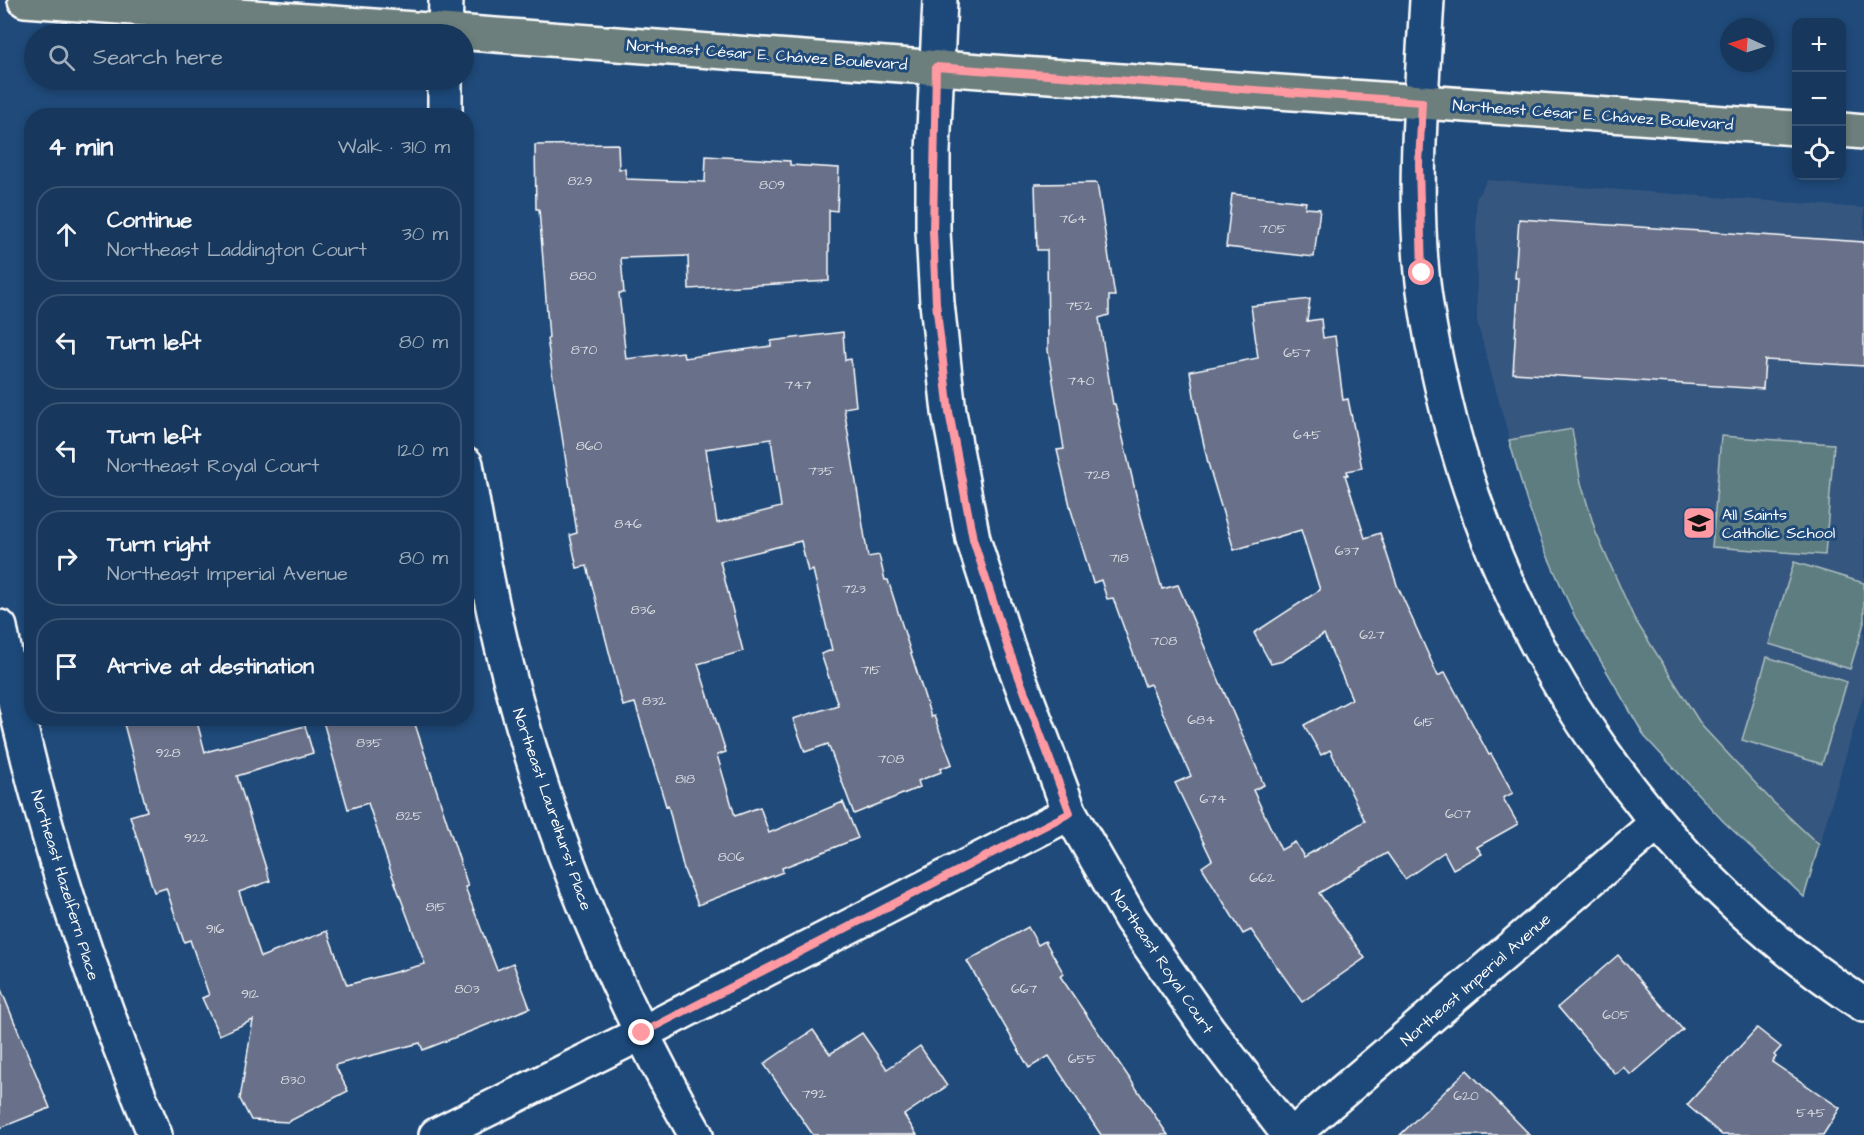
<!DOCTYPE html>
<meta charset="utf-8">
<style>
body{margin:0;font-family:"Architects Daughter",sans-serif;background:#203f62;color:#f1f3f6}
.controls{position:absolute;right:18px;top:18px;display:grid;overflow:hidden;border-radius:12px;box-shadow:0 3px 9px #0003}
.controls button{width:54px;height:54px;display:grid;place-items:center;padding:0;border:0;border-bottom:2px solid #365272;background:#17385c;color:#f1f3f6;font:30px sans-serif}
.compass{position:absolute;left:1720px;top:18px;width:54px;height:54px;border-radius:50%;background:#17385c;box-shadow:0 3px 9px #0003;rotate:274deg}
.stop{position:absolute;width:18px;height:18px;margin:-14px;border:4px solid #ff9aa2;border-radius:50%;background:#fff}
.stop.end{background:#ff9aa2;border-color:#fff;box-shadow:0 2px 6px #0008}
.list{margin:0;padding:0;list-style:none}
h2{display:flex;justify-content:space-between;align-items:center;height:78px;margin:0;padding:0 24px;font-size:26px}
h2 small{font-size:20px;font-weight:400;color:#9eacbb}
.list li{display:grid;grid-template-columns:39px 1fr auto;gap:18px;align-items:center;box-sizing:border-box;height:96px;margin:0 12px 12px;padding:0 12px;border:2px solid #365272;border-radius:24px}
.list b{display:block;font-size:22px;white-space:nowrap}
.list p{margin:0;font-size:20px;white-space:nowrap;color:#9eacbb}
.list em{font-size:20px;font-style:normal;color:#9eacbb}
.icon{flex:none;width:33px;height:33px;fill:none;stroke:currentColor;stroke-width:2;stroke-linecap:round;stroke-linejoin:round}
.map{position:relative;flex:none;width:1864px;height:1135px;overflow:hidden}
.search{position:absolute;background:#17385c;box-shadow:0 3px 9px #0003;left:24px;top:24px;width:450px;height:66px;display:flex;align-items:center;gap:15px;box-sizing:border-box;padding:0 21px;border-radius:33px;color:#9eacbb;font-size:22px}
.panel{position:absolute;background:#17385c;box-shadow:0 3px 9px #0003;left:24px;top:108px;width:450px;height:618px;border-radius:24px}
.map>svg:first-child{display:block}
.built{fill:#35567f}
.green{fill:#5d7d81;stroke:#aebec0;stroke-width:1.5}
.building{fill:#69718a;stroke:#fff;stroke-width:1.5;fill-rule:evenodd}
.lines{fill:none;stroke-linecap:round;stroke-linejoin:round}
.minor-casing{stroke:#fff;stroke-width:38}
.primary-casing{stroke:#fff;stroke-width:38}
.minor{stroke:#1f4a7a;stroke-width:33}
.primary{stroke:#6c7f7c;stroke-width:33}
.route{stroke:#ff9aa2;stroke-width:8}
.labels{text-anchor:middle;stroke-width:6;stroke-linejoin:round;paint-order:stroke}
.number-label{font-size:14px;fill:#dadce2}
.street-label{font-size:16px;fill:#fff;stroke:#1f4a7a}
.poi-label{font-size:16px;fill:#fff;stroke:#1f4a7a;text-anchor:start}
</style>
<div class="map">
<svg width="1864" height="1135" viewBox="0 0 1864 1135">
<rect width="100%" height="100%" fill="#1f4a7a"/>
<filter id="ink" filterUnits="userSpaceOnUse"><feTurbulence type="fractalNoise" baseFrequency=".0167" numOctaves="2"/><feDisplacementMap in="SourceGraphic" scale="12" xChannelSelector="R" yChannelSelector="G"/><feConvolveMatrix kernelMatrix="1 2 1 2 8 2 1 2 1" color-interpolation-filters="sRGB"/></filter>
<g filter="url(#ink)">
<polygon class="built" points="1487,180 1864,208 1864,694 1804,897 1723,821 1645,737 1575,617 1544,548 1526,499 1477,322 1476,199"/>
<g class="green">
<polygon points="1572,429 1581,483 1596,533 1634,618 1702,726 1772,801 1819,845 1804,897 1723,821 1645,737 1575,617 1544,548 1526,499 1509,440"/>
<polygon points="1721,436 1834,444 1825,555 1712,547"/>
<polygon points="1794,562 1864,583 1864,623 1850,669 1769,644"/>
<polygon points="1767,657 1847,682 1822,764 1742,740"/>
</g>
<g class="building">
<path d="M618,144L619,169H625L626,179L705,182L706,156L790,161V165L839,168L837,211L829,210V281L689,289L688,256L621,258L624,293H619L626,359L683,352L684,358L771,346V341L843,332L845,360L851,359L856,406L844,408L868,557L879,555L885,580H888L931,717L934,716L952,764L940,769L941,772L918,781L920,787L854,814L828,744L805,752L793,719L838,705L821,654L832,650L813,570L808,572L801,541L720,561L743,651L698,664L726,752L717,755L735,816L760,807L769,833L843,802L858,838L782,868L783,872L698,905L684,870L668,805L666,806L635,703L623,706L587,566L577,568L570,535L577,533L547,339L549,338L539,209H536L535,145ZM771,439L781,507L717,523L706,449Z"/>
<polygon points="1097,183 1115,296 1109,296 1109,315 1099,318 1113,404 1115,404 1141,516 1162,589 1178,585 1264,785 1253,790 1281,850 1295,842 1304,857 1365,821 1330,750 1321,755 1304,725 1352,699 1324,634 1283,661 1271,664 1254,633 1320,590 1301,530 1234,550 1208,463 1197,414 1190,371 1258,358 1251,306 1310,299 1307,321 1321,319 1323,338 1335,336 1343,400 1348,399 1362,468 1347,471 1348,475 1345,475 1365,538 1380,533 1397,585 1438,676 1445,672 1489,755 1491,754 1513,793 1503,798 1518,824 1477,847 1482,854 1453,869 1444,852 1405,879 1387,853 1319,893 1365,958 1302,1002 1251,930 1243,934 1202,867 1212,860 1175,783 1191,776 1150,684 1145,686 1113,598 1107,599 1101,580 1093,583 1071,510 1057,450 1064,449 1048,350 1047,250 1037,250 1035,184"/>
<polygon points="1232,194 1306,202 1305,208 1320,209 1314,257 1226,247"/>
<polygon points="1519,219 1864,242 1864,366 1765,360 1763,389 1513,373 1519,278 1515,278"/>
<polygon points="142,718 196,718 205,752 305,726 313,753 237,776 270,881 239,892 261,957 327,931 347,985 425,964 391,872 368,803 348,809 322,718 413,718 468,886 465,887 497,970 513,963 530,1008 423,1050 420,1043 335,1065 348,1091 288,1122 251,1120 240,1099 253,1020 219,1035 202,998 209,995 190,940 184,942 166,888 154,892 130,816 147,811 124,724"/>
<polygon points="1028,927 1038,945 1045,941 1064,974 1060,976 1168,1135 1101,1135 1049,1056 1029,1068 967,961"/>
<polygon points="1618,955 1683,1030 1631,1075 1623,1067 1615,1074 1558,1007"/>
<polygon points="0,987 50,1108 0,1128"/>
<polygon points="1757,1028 1781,1047 1774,1055 1776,1057 1772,1062 1840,1108 1823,1135 1722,1135 1687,1105"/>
<polygon points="813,1030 830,1054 862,1033 887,1069 920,1046 947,1086 904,1115 917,1135 813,1135 764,1064"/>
<polygon points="1467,1070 1530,1135 1400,1135"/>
</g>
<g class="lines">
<g class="minor-casing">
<g id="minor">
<polyline points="940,0 933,152 933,231 937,303 949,412 973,539 1008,648 1070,813 1131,919 1208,1029 1289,1135"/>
<path d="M1427,0C1422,90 1413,182 1422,273C1427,323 1438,373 1450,421C1513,659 1657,870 1864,1005"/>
<polyline points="445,34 446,0"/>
<polyline points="445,116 445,80"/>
<path d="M466,464C480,546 495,628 518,708C559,857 620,1002 696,1135"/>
<path d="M0,627C31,802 87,971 155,1135"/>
<polyline points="436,1135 642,1033 1070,813"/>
<polyline points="1292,1135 1657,823"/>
</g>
</g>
<g class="primary-casing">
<g id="primary">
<polyline points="25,0 1007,73 1796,128"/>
<polyline points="1842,130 1864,132"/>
</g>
</g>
<use href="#minor" class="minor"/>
<use href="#primary" class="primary"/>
</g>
</g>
<g class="lines" filter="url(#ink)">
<polyline class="route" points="642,1033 1070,813 1008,648 973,539 949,412 936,303 933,231 936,67 1422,102 1419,165 1422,273"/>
</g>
<defs>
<g id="school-square" transform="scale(1.725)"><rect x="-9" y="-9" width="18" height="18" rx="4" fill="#ff9aa2" stroke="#1f4a7a"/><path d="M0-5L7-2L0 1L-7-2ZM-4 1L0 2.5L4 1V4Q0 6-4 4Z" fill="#111"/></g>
</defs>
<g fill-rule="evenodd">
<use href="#school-square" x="1699" y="523"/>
</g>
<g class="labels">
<g class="number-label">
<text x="580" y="185">829</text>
<text x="772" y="189">809</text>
<text x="1073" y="223">764</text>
<text x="1273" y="233">705</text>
<text x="583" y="280">880</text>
<text x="1079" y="310">752</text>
<text x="584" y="354">870</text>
<text x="1297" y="357">657</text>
<text x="1081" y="385">740</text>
<text x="798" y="389">747</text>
<text x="1307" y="439">645</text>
<text x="589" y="450">860</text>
<text x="821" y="475">735</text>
<text x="1097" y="479">728</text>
<text x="628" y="528">846</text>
<text x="1347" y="555">637</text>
<text x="1119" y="562">718</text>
<text x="854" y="593">723</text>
<text x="643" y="614">836</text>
<text x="1372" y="639">627</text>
<text x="1164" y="645">708</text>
<text x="871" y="674">715</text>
<text x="654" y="705">832</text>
<text x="1201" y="724">684</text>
<text x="1424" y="726">615</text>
<text x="369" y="747">835</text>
<text x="168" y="757">928</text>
<text x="891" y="763">708</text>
<text x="685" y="783">818</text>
<text x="1213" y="803">674</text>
<text x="1458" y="818">607</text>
<text x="409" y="820">825</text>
<text x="196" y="842">922</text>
<text x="731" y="861">806</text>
<text x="1262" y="882">662</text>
<text x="436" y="911">815</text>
<text x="215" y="933">916</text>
<text x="467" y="993">803</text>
<text x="1024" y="993">667</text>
<text x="250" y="998">912</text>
<text x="1616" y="1019">605</text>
<text x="1082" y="1063">655</text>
<text x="293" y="1084">830</text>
<text x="814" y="1098">792</text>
<text x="1466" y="1100">620</text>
<text x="1811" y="1117">545</text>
</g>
<g class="street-label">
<text transform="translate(767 54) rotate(4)" y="6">Northeast César E. Chávez Boulevard</text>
<text transform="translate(1593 114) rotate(4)" y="6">Northeast César E. Chávez Boulevard</text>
<text transform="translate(553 809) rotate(71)" y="6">Northeast Laurelhurst Place</text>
<text transform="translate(66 885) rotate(73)" y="6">Northeast Hazelfern Place</text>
<text transform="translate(1163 961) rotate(56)" y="6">Northeast Royal Court</text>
<text transform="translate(1475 979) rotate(-41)" y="6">Northeast Imperial Avenue</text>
</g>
<g class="poi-label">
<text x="1722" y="520">All Saints<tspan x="1722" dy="18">Catholic School</tspan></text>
</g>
</g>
</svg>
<div class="controls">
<button>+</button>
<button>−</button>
<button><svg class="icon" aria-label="locate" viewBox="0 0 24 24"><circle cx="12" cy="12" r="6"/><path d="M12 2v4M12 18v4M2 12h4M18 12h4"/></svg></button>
</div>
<svg class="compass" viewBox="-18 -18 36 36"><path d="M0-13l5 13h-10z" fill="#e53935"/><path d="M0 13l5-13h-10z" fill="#9eacbb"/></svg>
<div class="stop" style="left:1422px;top:273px"></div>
<div class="stop end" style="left:642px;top:1033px"></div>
<div class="search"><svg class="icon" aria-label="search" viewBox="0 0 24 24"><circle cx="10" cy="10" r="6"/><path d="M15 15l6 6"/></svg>Search here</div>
<section class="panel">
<h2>4 min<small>Walk · 310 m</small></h2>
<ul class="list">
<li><svg class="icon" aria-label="ahead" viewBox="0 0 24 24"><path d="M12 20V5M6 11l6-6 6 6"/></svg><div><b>Continue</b><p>Northeast Laddington Court</p></div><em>30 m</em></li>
<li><svg class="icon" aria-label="left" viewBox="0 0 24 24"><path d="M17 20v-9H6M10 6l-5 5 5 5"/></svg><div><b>Turn left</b></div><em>80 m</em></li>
<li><svg class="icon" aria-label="left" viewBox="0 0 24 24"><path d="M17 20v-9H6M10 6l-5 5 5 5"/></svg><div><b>Turn left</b><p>Northeast Royal Court</p></div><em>120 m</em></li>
<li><svg class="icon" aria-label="right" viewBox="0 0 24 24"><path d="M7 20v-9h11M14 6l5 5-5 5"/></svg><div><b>Turn right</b><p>Northeast Imperial Avenue</p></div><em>80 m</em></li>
<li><svg class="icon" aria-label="arrive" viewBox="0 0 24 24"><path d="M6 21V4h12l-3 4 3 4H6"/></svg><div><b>Arrive at destination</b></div></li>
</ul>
</section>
</div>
